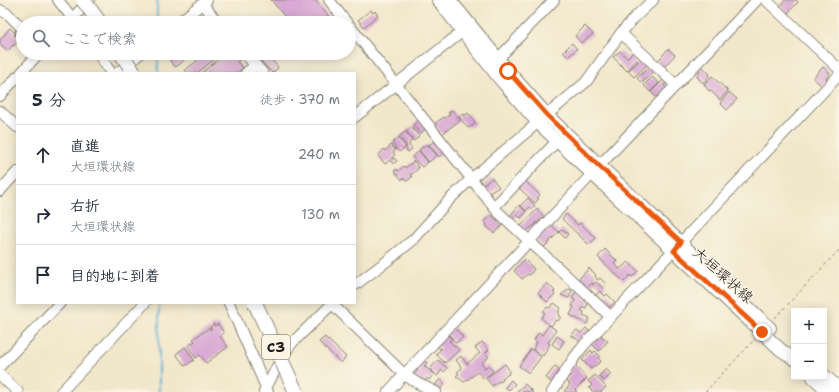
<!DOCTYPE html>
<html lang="ja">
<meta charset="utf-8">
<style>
body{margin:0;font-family:"Shantell Sans","Klee One",sans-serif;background:#f6f6f7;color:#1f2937}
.controls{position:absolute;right:12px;bottom:12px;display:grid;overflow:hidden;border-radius:0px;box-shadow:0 2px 10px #0003}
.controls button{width:36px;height:36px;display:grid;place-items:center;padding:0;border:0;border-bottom:1px solid #e0e1e3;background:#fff;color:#1f2937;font:20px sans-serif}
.stop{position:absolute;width:12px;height:12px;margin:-9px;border:3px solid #ea580c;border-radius:50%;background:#fff}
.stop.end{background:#ea580c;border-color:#fff;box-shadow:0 1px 4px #0008}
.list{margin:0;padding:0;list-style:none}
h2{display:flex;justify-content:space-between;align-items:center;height:52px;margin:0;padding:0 16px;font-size:17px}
h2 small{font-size:13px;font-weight:400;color:#747a83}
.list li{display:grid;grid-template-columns:26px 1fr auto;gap:12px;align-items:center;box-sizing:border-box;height:60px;padding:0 16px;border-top:1px solid #e0e1e3}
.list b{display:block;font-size:15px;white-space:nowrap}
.list p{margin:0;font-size:13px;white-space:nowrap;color:#747a83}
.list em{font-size:13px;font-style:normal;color:#747a83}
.icon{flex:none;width:22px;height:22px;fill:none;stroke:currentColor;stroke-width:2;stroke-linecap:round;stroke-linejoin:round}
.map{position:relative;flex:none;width:839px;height:392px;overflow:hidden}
.search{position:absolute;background:#fff;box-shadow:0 2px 10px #0003;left:16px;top:16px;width:340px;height:44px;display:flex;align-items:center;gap:10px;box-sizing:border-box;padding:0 14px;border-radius:22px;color:#747a83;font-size:15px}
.panel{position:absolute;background:#fff;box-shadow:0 2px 10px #0003;left:16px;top:72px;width:340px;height:232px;border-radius:0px}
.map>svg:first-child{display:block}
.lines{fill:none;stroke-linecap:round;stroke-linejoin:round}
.stream{stroke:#56b2d4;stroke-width:2}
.building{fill:#d9a8d4}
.minor-casing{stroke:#868273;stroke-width:12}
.major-casing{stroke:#868273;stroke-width:14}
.path{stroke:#868273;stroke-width:1;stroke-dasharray:3 3;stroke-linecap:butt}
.minor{stroke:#fff;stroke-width:10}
.major{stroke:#fff;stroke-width:12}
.highway-bridge-casing{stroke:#868273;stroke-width:16;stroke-linecap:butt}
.highway-bridge{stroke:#fff;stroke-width:14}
.route{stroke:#ea580c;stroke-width:5}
.labels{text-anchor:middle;stroke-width:3;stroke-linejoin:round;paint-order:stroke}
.shield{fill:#fcf5e5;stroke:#5f5d58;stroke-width:1}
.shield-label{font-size:14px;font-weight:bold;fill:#1c1c1c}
.street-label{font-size:15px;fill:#1c1c1c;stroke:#fcf5e5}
</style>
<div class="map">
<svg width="839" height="392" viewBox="0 0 839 392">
<rect width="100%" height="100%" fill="#fcf5e5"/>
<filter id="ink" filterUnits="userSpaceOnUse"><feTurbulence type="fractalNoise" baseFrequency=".025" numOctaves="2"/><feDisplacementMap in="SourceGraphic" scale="8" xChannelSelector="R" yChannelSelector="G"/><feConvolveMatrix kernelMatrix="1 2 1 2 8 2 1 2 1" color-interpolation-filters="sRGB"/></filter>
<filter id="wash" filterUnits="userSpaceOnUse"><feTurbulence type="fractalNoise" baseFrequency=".012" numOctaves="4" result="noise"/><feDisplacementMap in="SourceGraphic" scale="16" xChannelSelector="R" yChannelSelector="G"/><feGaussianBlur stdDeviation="0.9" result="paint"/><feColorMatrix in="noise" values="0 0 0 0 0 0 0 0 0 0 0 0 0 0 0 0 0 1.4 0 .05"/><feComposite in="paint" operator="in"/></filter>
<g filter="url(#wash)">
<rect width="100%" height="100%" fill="#f1e7ca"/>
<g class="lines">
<g class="stream">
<polyline points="157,0 157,23"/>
<polyline points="158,53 158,73"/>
<polyline points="159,303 159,392"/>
</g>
</g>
<g id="blocks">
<g class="building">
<polygon points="271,0 315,0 330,18 324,23 290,23"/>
<polygon points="785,0 796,0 798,2 788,13 780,6"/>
<polygon points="371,10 373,13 375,11 378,15 364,27 358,20"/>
<polygon points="585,26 593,34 581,43 575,36"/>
<polygon points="10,28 16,34 14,35 16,36 17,35 15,31 18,28 23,33 23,42 19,39 14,46 13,45 8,51 0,44 0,40"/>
<polygon points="572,43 577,49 568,57 563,52"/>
<polygon points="668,49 675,55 663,68 657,62"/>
<polygon points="620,51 627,58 633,52 636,54 637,53 648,64 634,77 628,71 638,62 637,60 627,71 613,57"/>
<polygon points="173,53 175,53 176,56 179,53 182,53 186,58 179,65 175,67 170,61 174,58"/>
<polygon points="191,53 222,53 197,73 188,73 185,70 197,61"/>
<polygon points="226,53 240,53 243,57 237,62 243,68 237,73 201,73"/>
<polygon points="254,53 265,53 278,67 276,70 272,73"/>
<polygon points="700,65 710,74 703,83 697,77 699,74 698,73 700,71 697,68"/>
<polygon points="650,66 654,70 642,83 637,78"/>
<polygon points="823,67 830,73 826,78 829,81 823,87 813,78"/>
<polygon points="712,76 728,91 720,100 710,90 709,91 704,84"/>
<polygon points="652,77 659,83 650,92 644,85"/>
<polygon points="664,79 667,82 664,86 667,89 657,98 651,92"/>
<polygon points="729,92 737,99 727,110 720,103"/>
<polygon points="452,110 460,120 442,134 434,124 444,117 445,118 450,114 448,113"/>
<polygon points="468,113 475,122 475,124 468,128 459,117 463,114 464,116"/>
<polygon points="419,120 427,128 420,134 413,125"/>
<polygon points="411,127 419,136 414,141 406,131"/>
<polygon points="405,132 412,140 409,143 410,144 409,145 412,149 408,152 405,148 407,146 399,137"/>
<polygon points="398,138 406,147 399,152 392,143"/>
<polygon points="436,140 445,151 439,157 429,145"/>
<polygon points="427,144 437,155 429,162 419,150"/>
<polygon points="391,145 396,150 393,152 395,155 391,158 392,159 394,158 397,161 393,164 390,160 385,164 378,156 384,149 385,151"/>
<polygon points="419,151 428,162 422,167 412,157"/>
<polygon points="414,161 419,168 412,174 410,174 412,177 407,181 403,178 402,180 394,171 397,169 398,171 404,166 405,168"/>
<polygon points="492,178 499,187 489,193 483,185"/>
<polygon points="524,180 540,195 537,198 539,199 535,203 518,187"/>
<polygon points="528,198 535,206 532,209 530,207 526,211 521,205"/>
<polygon points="519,205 526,212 521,218 516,215 513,219 510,216"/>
<polygon points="537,209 544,217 537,223 535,222 536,224 526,231 521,226"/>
<polygon points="566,214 578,225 580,223 596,238 589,244 587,243 562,219"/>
<polygon points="491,215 503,225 494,233 486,226 487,224 484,221"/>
<polygon points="550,224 559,232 544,247 536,240"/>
<polygon points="562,229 568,234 565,238 559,232"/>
<polygon points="605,249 617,261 614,264 620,269 628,262 638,271 632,277 630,275 624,282 598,257"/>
<polygon points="524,259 534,269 530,275 528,274 522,279 514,271"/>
<polygon points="589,268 596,275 595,276 598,280 600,278 606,284 603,288 596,282 593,285 592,283 586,289 577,281"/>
<polygon points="547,283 555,291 553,292 555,294 547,302 538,293"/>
<polygon points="569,289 572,290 569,298 561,295"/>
<polygon points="577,290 589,301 586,308 583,307 581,311 584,312 583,315 590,318 587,324 570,315 574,307 572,306 575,300 572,298"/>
<polygon points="600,291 605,296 607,294 615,302 607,309 594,297"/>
<polygon points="554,303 561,308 558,312 560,314 558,316 561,317 558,321 556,320 551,326 541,318 545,313 543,312 547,307 549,308"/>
<polygon points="214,324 215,326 218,324 224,333 220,336 228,347 206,363 200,355 196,358 188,346 195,341 193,339 209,328 210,330 212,329 210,327"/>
<polygon points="549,325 556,330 548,343 550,344 543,356 533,349 537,342 534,340 539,332 542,335"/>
<polygon points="454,327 463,337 456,343 447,333"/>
<polygon points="586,328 592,334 583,343 571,335 577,330 581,333"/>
<polygon points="601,334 602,337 608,341 599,351 592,344"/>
<polygon points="447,335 452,339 449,341 459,350 445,363 436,354 442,348 440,349 436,344"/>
<polygon points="557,336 564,341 559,349 552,344"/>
<polygon points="325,337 346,357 341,363 319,342"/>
<polygon points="482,342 489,350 485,353 489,357 481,363 485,368 488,365 493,371 484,379 478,372 464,382 456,376 459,374 457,372 462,368 456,360 461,356 467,364 480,353 475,348"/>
<polygon points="185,347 194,360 185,366 176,354"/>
<polygon points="531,349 541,357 529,373 519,366"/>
<polygon points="591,350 593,353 595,351 600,356 598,358 601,361 591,369 582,360"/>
<polygon points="422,359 427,363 424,366 434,374 429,380 427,378 423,384 413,376 418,370 415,368"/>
<polygon points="438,360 447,368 444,372 442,370 437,376 430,369"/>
<polygon points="505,364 510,371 508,372 509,374 502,378 503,380 500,382 499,381 492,386 486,378"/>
<polygon points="575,365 587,378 575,390 577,392 565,392 564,391 570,385 566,380 571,375 568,372"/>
<polygon points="555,366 562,371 554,384 546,378"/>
<polygon points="606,369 611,374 604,381 599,376"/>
<polygon points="595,375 606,387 601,392 593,392 589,388 592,385 588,381"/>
<polygon points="440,379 445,384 438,392 433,388"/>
<polygon points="511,380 515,384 509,390 505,387"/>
<polygon points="525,384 533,392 516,392"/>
</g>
</g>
</g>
<g filter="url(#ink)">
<use href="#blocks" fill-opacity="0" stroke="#868273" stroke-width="1"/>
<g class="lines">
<g class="minor-casing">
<g id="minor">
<polyline points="58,0 76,23"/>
<polyline points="329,0 347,23"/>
<polyline points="766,0 839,69"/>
<polyline points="203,4 218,23"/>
<polyline points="0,10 8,14 23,29"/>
<polyline points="68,23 90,0"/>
<polyline points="178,23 207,0"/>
<polyline points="349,25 497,211 611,317"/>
<polyline points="621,33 676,85"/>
<polyline points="98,53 111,73"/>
<polyline points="244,53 263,73"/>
<polyline points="498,59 554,0"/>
<polyline points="21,73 39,53"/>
<polyline points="117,73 141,53"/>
<polyline points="246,73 256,65"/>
<polyline points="0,96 17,77"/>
<polyline points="0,111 17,127"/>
<polyline points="355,117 463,31"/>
<polyline points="599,166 757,0"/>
<polyline points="0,191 17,172"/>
<polyline points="494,207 557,141"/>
<polyline points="355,285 387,261 413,240 450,199 471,179 586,82 621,33 634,18 653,0"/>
<polyline points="229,303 268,392"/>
<polyline points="332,304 405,375 417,383 436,392"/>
<polyline points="0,366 60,303"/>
<polyline points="0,375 18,392"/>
<polyline points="61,392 145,303"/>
<polyline points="264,392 283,355 292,343 333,303"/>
<polyline points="388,392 592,174"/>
<polyline points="552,392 574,358 584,345 839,75"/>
</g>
</g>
<g class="major-casing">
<g id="major">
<polyline points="438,0 499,78 538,123 674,251 781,350 794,359"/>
<polyline points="450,0 508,71 547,115 770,328"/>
<polyline points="824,375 839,389"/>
<polyline points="813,377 829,392"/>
</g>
</g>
<g class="path">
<polyline points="775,318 839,250"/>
<polyline points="705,392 755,339"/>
</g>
<use href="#minor" class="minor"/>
<use href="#major" class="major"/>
<g class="highway-bridge-casing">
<g id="highway-bridge">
<polyline points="83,0 100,23"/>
<polyline points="121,53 134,73"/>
<polyline points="255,303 296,392"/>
</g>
</g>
<use href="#highway-bridge" class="highway-bridge"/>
</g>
</g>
<g class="lines" filter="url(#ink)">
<polyline class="route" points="508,71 547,115 599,166 681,242 674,251 762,332"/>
</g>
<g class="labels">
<rect class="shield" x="262" y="335" width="28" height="24" rx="3"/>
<g class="shield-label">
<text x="276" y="352">C3</text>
</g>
<g class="street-label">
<text transform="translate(723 275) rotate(42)" y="5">大垣環状線</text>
</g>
</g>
</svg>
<div class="controls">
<button>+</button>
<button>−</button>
</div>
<div class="stop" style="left:508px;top:71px"></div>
<div class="stop end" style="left:762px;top:332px"></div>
<div class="search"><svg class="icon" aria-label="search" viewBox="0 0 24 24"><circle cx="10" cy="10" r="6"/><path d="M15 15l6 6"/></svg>ここで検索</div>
<section class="panel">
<h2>5 分<small>徒歩 · 370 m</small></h2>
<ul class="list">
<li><svg class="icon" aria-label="ahead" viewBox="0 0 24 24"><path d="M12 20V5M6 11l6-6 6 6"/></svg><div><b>直進</b><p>大垣環状線</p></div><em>240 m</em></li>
<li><svg class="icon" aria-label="right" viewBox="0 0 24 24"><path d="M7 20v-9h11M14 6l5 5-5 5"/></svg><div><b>右折</b><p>大垣環状線</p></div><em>130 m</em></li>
<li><svg class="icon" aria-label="arrive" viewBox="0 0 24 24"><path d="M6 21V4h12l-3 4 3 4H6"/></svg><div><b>目的地に到着</b></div></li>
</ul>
</section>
</div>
